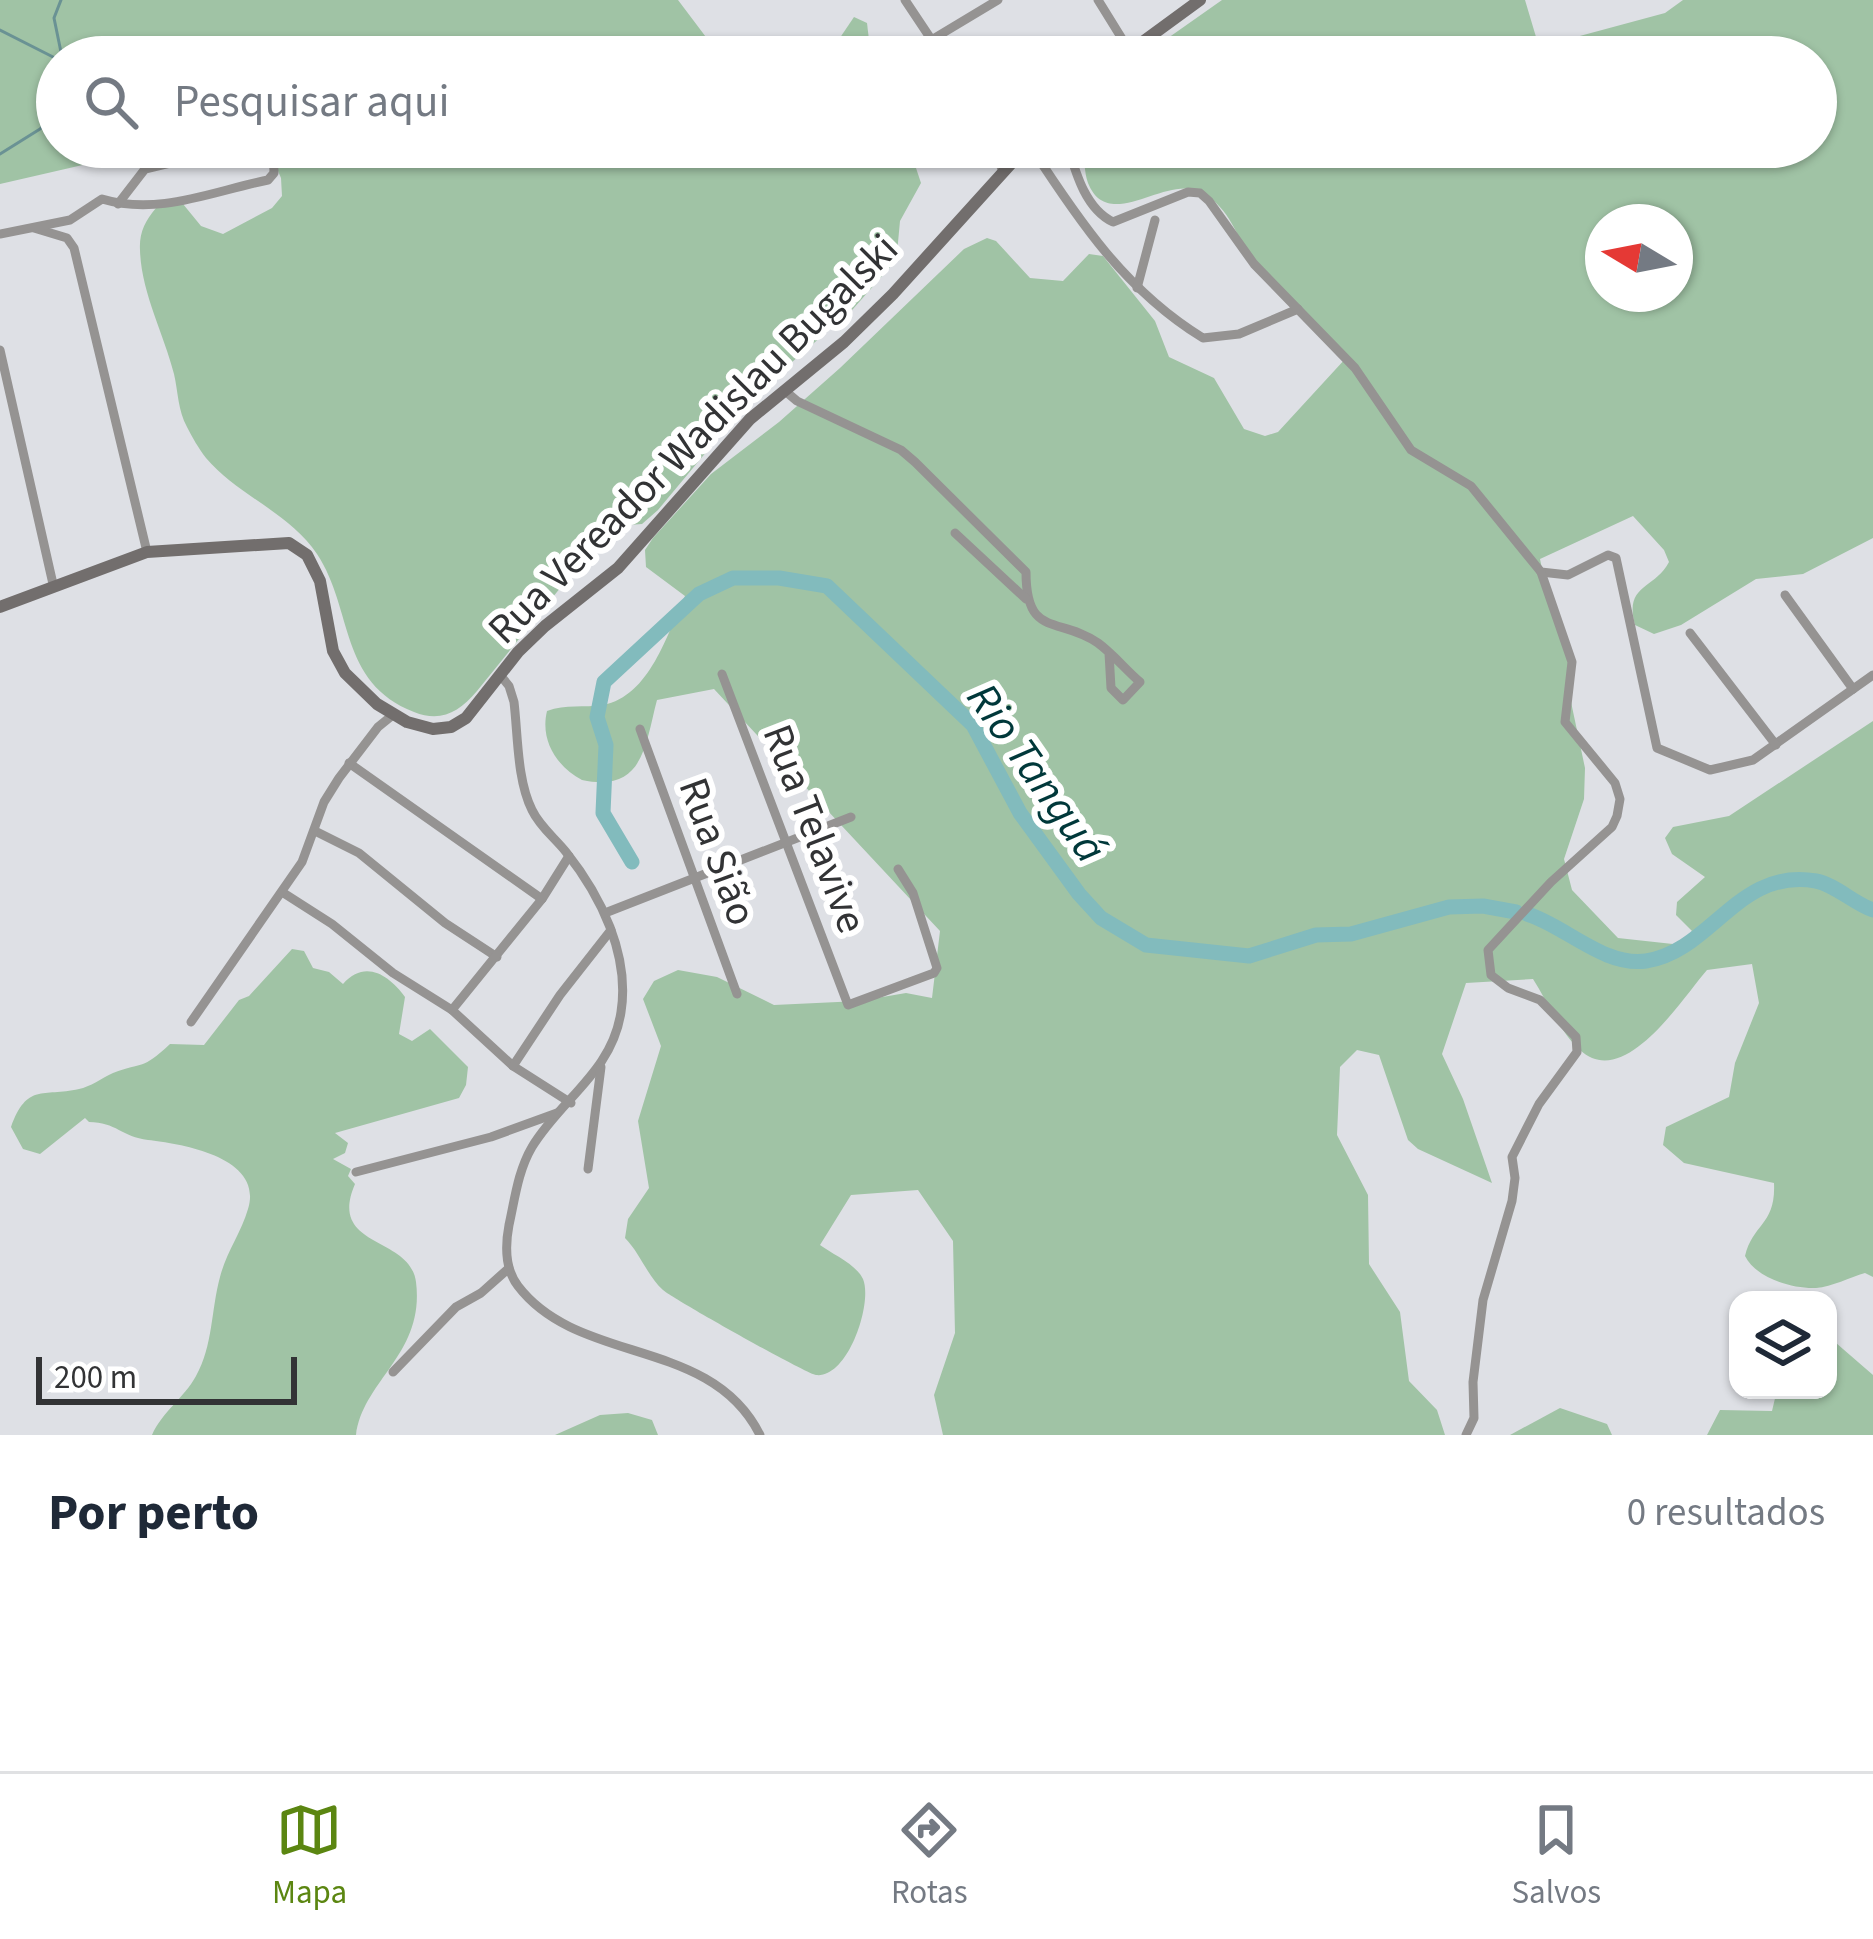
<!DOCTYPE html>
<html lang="pt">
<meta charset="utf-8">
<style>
body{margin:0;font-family:"Source Sans 3",sans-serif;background:#f6f6f7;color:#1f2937}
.controls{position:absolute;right:36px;bottom:36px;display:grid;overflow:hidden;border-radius:24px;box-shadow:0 3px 9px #0004}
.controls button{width:108px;height:108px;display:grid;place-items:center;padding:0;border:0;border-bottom:3px solid #e0e1e3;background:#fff;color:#1f2937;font:60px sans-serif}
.compass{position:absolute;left:1585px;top:204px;width:108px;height:108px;border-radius:50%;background:#fff;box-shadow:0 3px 9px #0004;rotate:280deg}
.scale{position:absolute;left:36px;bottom:30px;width:261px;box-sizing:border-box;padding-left:12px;border:6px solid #323335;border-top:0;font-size:33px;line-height:42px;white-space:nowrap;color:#323335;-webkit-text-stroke:9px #fff;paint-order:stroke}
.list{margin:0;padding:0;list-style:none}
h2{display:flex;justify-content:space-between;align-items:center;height:156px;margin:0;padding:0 48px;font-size:51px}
h2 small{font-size:39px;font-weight:400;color:#747a83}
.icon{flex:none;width:66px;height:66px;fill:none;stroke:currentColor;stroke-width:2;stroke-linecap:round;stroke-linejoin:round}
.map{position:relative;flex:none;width:1873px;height:1435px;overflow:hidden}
.search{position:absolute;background:#fff;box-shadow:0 3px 9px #0004;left:36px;right:36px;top:36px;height:132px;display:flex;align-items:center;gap:30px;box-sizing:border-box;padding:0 42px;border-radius:66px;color:#747a83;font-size:45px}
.sheet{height:336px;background:#fff}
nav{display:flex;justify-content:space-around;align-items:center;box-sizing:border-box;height:168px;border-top:3px solid #e0e1e3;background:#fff;font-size:33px;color:#747a83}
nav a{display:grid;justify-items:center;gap:6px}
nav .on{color:#5b8611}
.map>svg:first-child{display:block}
.green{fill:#a0c3a5;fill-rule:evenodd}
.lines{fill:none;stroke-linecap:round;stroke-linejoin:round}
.stream{stroke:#6a9294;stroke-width:3}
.river{stroke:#82bbbd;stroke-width:15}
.street{stroke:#959392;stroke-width:9}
.secondary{stroke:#726e6d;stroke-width:12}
.labels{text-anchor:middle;stroke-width:12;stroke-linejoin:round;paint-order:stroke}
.street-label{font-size:42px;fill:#323335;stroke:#fff}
.water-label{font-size:45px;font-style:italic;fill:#00383a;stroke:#fff}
</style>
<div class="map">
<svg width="1873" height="1435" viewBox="0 0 1873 1435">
<rect width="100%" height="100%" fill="#dee0e5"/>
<g class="green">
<polygon points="0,0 678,0 721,57 57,57 57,147 130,147 100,161 0,184"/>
<path d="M1222,0H1525L1539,47L1665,13L1683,0H1873V538L1803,574L1756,579L1681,625L1654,634L1635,625C1624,584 1654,590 1669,562L1664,550L1633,516L1540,559L1551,612L1570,654L1571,702L1585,768L1584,799L1564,859L1572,890L1618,938L1682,945L1692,931L1676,915L1677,902L1705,877L1672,854L1665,838L1673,827L1729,816L1873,721V1277L1865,1273C1850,1277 1832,1287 1816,1288C1792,1289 1756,1278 1745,1256C1753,1223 1776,1225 1774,1183L1684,1163L1663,1145L1666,1127L1729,1097L1735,1063L1759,1003L1752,964L1707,970C1681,1000 1624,1091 1580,1050C1560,1032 1547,1001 1533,979L1466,983L1442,1054L1463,1099L1492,1183L1418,1149L1408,1140L1379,1055L1357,1050L1340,1067L1337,1135L1368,1195L1369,1264L1400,1312L1409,1381L1437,1410L1445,1435H943L934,1395L955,1333L953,1241L918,1190L851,1195L820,1245C832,1254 856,1264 863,1279C873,1303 848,1379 816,1375C807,1374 673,1299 663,1290C648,1277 640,1253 625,1238L628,1219L649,1188L638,1121L661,1046L643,999L654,981L678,970L717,977L774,1005L859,1001L906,993L932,998L940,931L714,689L657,700C645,745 644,793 582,780C556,766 540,740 547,711C566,704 584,708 603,705C650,696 667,634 685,596L646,567L645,550L653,538L711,474L779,422L840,368L964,249L987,238L996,241L1030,278L1063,281L1089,254L1103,256L1155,321L1169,357L1214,378L1244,429L1265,436L1278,432L1346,358C1317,328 1278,298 1254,264C1236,237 1230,205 1198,191C1164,176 1108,233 1088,183C1084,172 1085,159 1082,147H1816V57H1141ZM1603,222H1675V294H1603Z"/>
<polygon points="854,17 867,23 871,57 827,57"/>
<path d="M268,147H903L914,162L921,183L900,221L897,253L891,266L853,309L752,397L658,510L642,524L600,527L579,541L561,587L477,691C459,712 441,723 414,712C338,682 354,610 317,554C289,512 238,496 206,458C199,449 192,437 187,427C178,411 178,391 174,374C164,334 141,292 140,250C139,233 145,221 156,208L183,204L201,226L223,234L272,208L282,196L281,178Z"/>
<path d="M292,949L304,951L313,968L329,972L343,984C365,959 389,975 405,997L399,1034L412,1041L430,1029L468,1067L466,1085L459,1098L335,1133L348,1143L345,1153L333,1159L351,1169L348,1176L355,1184C327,1249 410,1235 416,1282C425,1354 363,1380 356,1435H152C162,1412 184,1398 196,1376C213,1346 211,1310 220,1277C226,1253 241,1233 248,1209C264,1157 182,1144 148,1140C122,1137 116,1122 89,1122L85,1118L40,1154L23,1149L11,1127C27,1083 42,1097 79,1089C90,1087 102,1078 113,1073C144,1061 141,1071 170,1044L204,1045L239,1000L249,996Z"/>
<polygon points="1828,1336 1873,1375 1873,1435 1707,1435 1720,1410 1772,1411 1777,1390 1828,1390"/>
<polygon points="1560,1408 1607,1424 1612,1435 1510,1435"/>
<polygon points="628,1413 652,1420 658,1435 555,1435 600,1415"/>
</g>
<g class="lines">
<g class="stream">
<polyline points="61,0 54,18 62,57"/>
<polyline points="0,30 57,59"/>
<polyline points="0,154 40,129 57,112"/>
</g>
<g class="river">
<polyline points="632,862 603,813 606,745 597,717 604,682 699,594 733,578 779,578 827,586 973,725 1020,813 1079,894 1101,918 1146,945 1249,956 1316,935 1351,934 1449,907 1483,906 1516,912"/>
<path d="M1527,914C1564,925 1604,967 1646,961C1712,951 1738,867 1816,881C1836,885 1853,903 1873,910"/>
</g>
<g class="street">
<polyline points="905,0 943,57"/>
<polyline points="1098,0 1129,50"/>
<polyline points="933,39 998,0"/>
<polyline points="992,147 1003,171"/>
<path d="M1031,147C1079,221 1126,291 1203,338L1239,334L1298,309"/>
<path d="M1068,147C1076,174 1086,209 1113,222L1188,192L1200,193L1209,201L1254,264L1355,368L1411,450L1471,486L1541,572L1568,575L1608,555L1616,558L1657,748L1710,770L1753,760L1873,675"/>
<polyline points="118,204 145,169 237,147"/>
<polyline points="34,228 67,238 74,248 147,552"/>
<path d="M0,234L70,220L102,199C159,216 213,191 268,180L274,173L273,147"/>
<polyline points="1137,288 1155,220"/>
<polyline points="0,350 53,584"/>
<path d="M784,390L797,401L901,450L915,462L1026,572C1026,639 1059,616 1098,643C1113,654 1126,670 1140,682L1123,700L1111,688L1109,653"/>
<polyline points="955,533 1026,599"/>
<polyline points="1785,595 1853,689"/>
<polyline points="1690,633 1776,745"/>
<polyline points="722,674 848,1005 934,973 937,968 913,893 898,869"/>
<path d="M500,675L509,686L514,702C518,736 517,780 532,810C540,827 555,838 566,852C601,896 630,955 621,1012C612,1072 561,1099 532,1147C518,1171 515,1198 509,1225C505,1246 505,1269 518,1286C579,1366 711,1336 760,1435"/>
<polyline points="640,729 737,994"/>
<polyline points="349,763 542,899"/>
<polyline points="315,831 359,853 445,923 497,957"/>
<polyline points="282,892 332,924 393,973 452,1010 513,1066 571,1103"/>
<polyline points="605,913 851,817"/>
<polyline points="452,1010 542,899 569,856"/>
<polyline points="191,1022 302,862 324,802 339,778 378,727 394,714"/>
<polyline points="513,1066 560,995 611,930"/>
<polyline points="588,1169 601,1067"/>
<polyline points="356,1172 491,1137 557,1113"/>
<polyline points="393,1372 456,1307 481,1293 509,1268"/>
<polyline points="1466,1435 1474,1418 1473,1382 1483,1300 1512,1201 1515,1178 1512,1157 1539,1104 1577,1052 1576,1037 1540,1000 1508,988 1491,975 1488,950 1551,882 1612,827 1617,816 1620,799 1615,783 1565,722 1572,662 1541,572"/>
</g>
<g class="secondary">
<polyline points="1122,57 1200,0"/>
<polyline points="0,607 147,552 289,543 307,555 320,581 333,651 345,673 377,704 407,722 433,729 451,727 466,718 518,652 545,626 618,568 750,419 844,342 893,294 1026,147"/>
</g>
</g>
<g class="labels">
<g class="street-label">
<text transform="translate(692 438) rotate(-45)" y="15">Rua Vereador Wadislau Bugalski</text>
<text transform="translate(816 828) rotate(69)" y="15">Rua Telavive</text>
<text transform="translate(719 851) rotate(70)" y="15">Rua Sião</text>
</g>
<g class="water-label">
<text transform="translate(1038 772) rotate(55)" y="16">Rio Tanguá</text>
</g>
</g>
</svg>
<div class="controls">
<button><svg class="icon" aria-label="layers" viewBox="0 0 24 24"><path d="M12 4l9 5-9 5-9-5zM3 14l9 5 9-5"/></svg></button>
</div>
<svg class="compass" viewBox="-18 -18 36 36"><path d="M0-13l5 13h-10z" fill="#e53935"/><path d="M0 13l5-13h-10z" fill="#747a83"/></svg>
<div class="scale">200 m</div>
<div class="search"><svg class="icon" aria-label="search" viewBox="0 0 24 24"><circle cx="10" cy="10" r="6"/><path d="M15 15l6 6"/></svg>Pesquisar aqui</div>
</div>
<section class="sheet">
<h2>Por perto<small>0 resultados</small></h2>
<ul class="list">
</ul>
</section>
<nav>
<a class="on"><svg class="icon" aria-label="map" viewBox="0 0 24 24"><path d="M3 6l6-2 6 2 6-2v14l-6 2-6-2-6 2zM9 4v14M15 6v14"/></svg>Mapa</a>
<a><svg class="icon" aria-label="directions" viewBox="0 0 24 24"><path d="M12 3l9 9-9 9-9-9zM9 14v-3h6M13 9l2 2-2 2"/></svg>Rotas</a>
<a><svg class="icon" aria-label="saved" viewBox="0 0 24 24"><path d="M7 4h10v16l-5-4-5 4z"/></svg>Salvos</a>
</nav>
